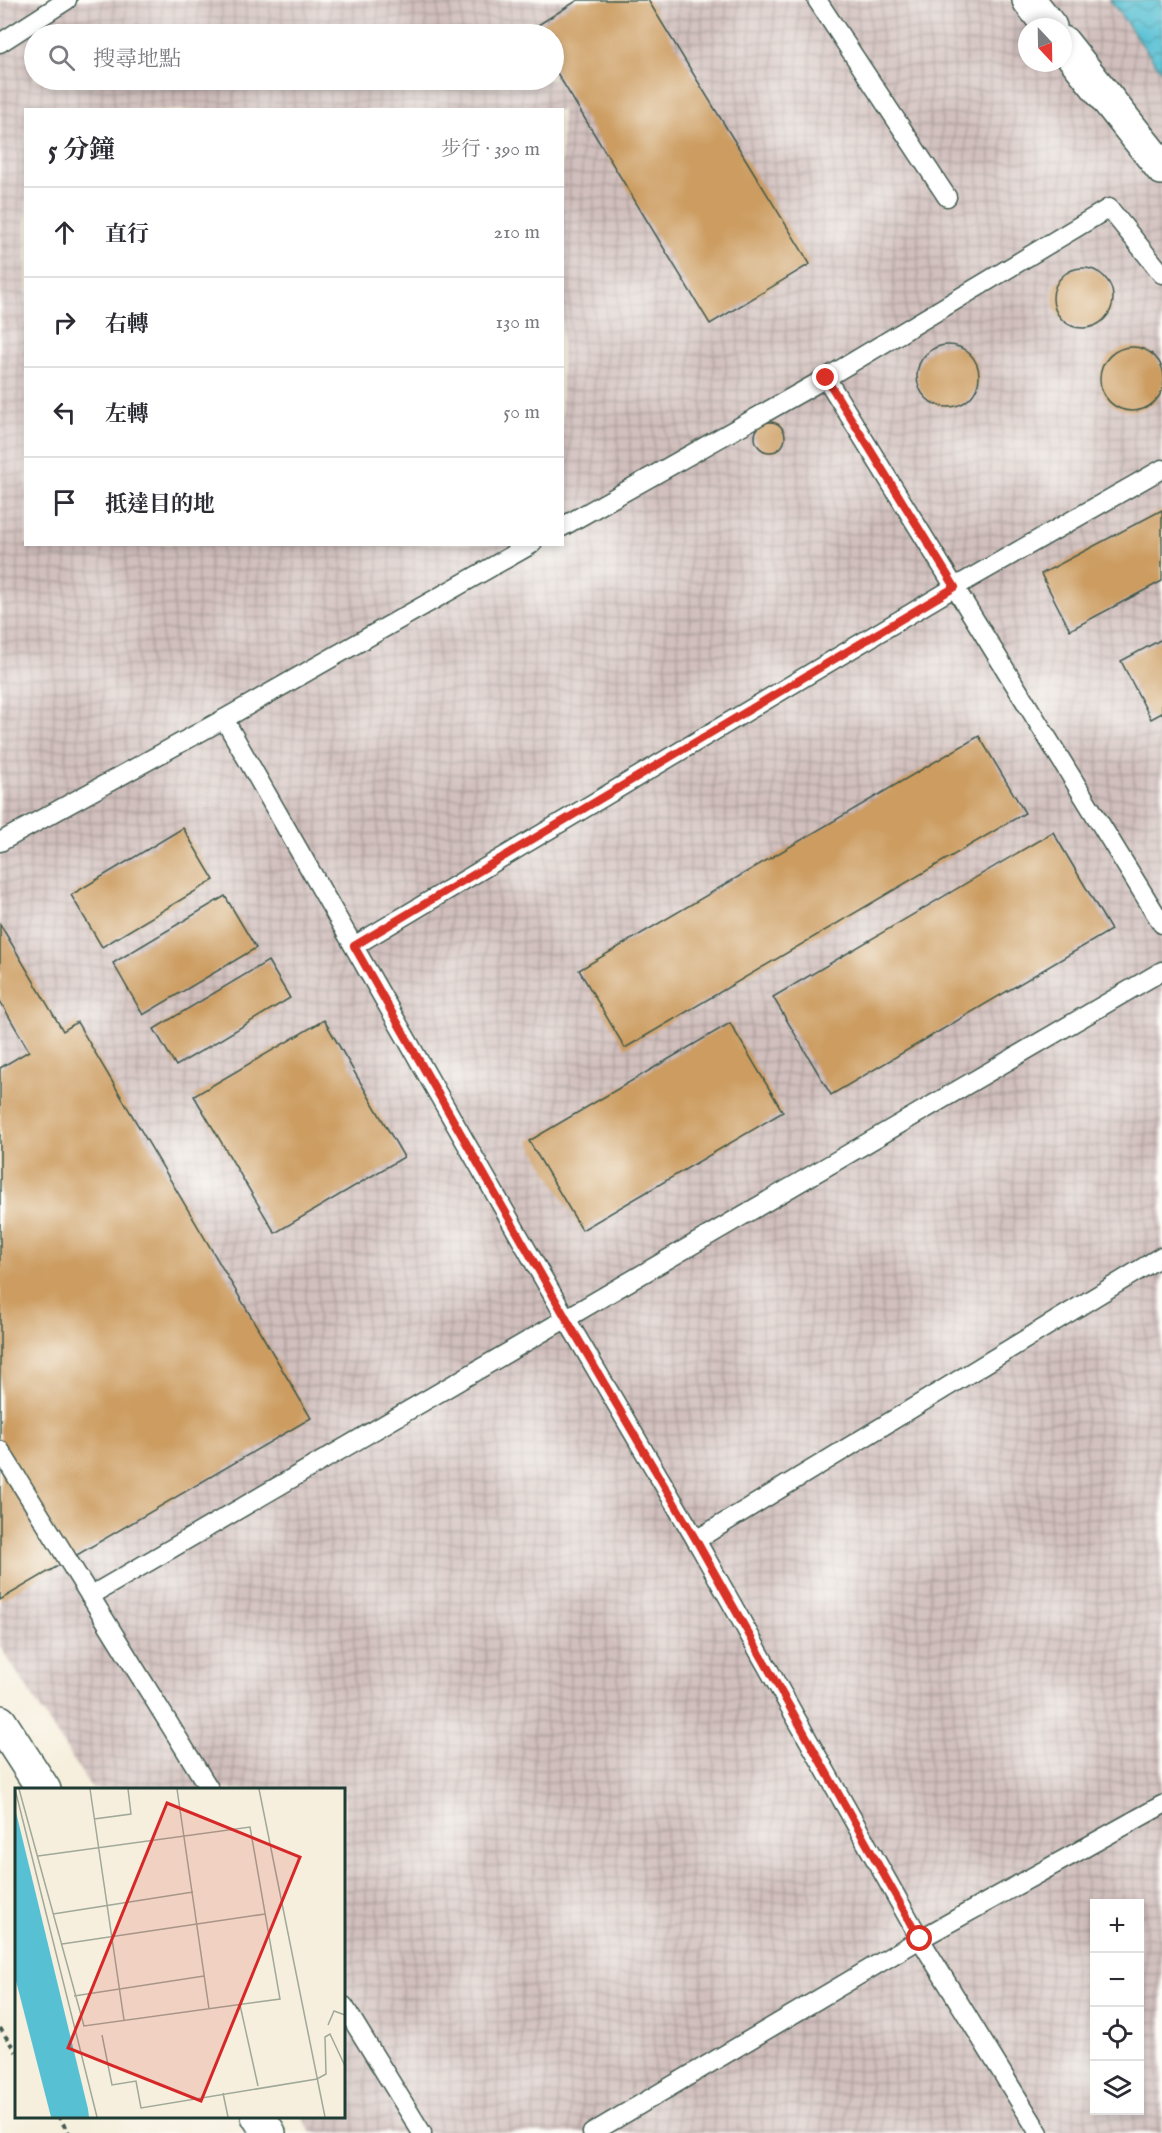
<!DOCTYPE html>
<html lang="zh-TW">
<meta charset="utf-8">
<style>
body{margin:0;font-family:"IM FELL English","Noto Serif TC",serif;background:#f2f2f3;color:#2b2b33}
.controls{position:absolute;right:18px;bottom:18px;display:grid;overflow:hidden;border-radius:0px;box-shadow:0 3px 9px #0003}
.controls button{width:54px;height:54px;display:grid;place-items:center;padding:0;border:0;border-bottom:2px solid #e1e1e2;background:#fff;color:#2b2b33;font:30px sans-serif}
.compass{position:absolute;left:1018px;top:18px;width:54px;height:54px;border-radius:50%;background:#fff;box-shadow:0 3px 9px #0003;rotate:158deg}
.stop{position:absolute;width:18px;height:18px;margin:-14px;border:4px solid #d93025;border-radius:50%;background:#fff}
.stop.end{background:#d93025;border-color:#fff;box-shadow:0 2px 6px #0008}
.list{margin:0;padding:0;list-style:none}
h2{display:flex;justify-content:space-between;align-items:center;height:78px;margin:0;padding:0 24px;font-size:26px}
h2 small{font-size:20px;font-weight:400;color:#7c7c81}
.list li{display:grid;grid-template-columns:39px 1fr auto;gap:18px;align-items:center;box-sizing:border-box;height:90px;padding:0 24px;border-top:2px solid #e1e1e2}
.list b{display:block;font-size:22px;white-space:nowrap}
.list em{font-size:20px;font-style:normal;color:#7c7c81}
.icon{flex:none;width:33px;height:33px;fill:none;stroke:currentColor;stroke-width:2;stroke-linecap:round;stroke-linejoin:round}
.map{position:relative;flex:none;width:1162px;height:2133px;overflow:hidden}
.search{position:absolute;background:#fff;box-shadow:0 3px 9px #0003;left:24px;top:24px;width:540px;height:66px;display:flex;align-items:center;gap:15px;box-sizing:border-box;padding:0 21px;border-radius:33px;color:#7c7c81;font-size:22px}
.panel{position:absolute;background:#fff;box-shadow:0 3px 9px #0003;left:24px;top:108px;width:540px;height:438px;border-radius:0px}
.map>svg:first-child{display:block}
.industrial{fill:url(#industrial-grid);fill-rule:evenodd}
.water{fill:url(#water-waves);stroke:#3b7e84;stroke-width:1.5}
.building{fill:#cc9c60}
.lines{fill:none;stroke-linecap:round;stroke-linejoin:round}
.lane-casing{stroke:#3f584d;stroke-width:21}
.street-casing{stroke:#3f584d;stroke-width:36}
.primary-casing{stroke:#3f584d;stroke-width:36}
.path{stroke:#3f584d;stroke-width:4;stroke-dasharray:4.5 4.5;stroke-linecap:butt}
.lane{stroke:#fff;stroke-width:18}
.street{stroke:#fff;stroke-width:33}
.primary{stroke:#fff;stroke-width:33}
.route{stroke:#d93025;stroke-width:8}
.inset-road{fill:none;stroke:#a0a899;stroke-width:1.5}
.view{fill:#d62828;fill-opacity:0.15;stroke:#d62828;stroke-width:3}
.inset-edge{fill:none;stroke:#1f3d34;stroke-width:3}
</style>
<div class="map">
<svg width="1162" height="2133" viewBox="0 0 1162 2133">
<defs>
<pattern id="industrial-grid" width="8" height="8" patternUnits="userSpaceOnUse" patternTransform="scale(1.5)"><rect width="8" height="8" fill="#d1bfbd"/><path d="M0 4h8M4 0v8" fill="none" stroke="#a99c9a"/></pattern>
<pattern id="water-waves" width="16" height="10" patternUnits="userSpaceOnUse" patternTransform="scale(1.5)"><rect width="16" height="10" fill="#57c0d3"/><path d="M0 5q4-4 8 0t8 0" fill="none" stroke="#479dac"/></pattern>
</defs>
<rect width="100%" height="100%" fill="#fdfcf7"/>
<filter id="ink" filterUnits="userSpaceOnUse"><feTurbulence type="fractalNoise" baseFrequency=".0167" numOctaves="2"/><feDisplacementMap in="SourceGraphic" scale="12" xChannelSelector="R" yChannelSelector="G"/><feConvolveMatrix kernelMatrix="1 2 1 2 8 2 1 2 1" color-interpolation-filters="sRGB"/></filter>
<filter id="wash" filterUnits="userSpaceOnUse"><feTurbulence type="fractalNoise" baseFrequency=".008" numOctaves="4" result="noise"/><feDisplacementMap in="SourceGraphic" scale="24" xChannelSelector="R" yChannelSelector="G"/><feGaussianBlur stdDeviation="1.35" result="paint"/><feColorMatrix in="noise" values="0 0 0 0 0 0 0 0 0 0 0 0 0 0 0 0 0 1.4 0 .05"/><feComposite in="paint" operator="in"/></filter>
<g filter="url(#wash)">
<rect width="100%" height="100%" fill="#f6efdd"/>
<path class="industrial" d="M0,0H1162V2133H312L302,2117L344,2116V1790L92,1789L0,1646ZM1027,27H1063V63H1027ZM34,34H554V80H34ZM26,110H562V544H26ZM1094,1904H1140V2110H1094Z"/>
<polygon class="water" points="1110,0 1162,0 1162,72"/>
<g id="blocks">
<g class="building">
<polygon points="578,0 648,0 810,264 710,324 554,68 554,34 533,34 530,30"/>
<circle cx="1083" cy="298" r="30"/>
<circle cx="948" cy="376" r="31"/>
<circle cx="1132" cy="379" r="32"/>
<circle cx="770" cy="437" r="15"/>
<polygon points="1162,510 1162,581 1070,630 1041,574"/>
<polygon points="1162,639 1162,713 1151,719 1121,661"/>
<polygon points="979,736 1025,813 625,1048 579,970"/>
<polygon points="183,828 214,880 102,947 71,895"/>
<polygon points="1053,832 1111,930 831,1095 773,997"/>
<polygon points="225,896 256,948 143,1015 113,963"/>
<polygon points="0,924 63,1031 77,1022 311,1418 0,1600 0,1068 29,1051 0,1001"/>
<polygon points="268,961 290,998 176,1066 154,1029"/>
<polygon points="324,1020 404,1157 275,1233 194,1096"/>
<polygon points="730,1023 783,1112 582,1230 529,1141"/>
</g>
</g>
</g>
<g filter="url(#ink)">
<use href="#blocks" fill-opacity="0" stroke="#3f584d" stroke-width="1.5"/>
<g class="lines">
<g class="lane-casing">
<g id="lane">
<polyline points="817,0 947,197"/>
<polyline points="0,43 67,0"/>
<polyline points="826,378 1162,924"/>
<polyline points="562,527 826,378 1109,208 1162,274"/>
<polyline points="224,719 567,1320 696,1540 920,1939 1039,2133"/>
<polyline points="0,842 224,719 532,544"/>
<polyline points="354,946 955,587 1162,469"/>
<polyline points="0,1450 210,1790"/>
<polyline points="696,1540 1162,1256"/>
<polyline points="90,1596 1162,971"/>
<polyline points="344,2006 422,2133"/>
<polyline points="592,2133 920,1939 1162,1805"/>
</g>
</g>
<g class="street-casing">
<g id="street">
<polyline points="1029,0 1050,27"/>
<polyline points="1063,43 1162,168"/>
</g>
</g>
<g class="primary-casing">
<g id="primary">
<polyline points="0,1722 44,1790"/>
<polyline points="258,2116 269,2133"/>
</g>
</g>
<g class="path">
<polyline points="0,2028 16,2052"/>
<polyline points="58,2116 69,2133"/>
</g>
<use href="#lane" class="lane"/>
<use href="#street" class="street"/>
<use href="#primary" class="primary"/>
</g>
</g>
<g class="lines" filter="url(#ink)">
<polyline class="route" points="826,378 955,587 354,946 567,1320 696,1540 920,1939"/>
</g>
<g transform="translate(15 1788)">
<rect width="330" height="330" fill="#f6efdd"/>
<path d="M0,20L73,321L74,329H36L0,189Z" fill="#57c0d3"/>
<path class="inset-road" d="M0,1L82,329M4,1L69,238L265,211L235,39L23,68M75,1L109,232M162,1L194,221M244,1L310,329M79,31L116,26L113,1M38,126L178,104M47,156L250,126M59,208L189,188M225,217L243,298M313,237L319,223L330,227M87,247L97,297L121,293L126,320L302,291L311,286L310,249L315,246L330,278M208,305L213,329"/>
<path class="view" d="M152,15L285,69L186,313L53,260Z"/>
<rect width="330" height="330" class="inset-edge"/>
</g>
</svg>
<div class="controls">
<button>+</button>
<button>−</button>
<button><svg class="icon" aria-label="locate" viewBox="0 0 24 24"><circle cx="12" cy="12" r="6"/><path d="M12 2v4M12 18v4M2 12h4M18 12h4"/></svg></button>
<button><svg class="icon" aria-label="layers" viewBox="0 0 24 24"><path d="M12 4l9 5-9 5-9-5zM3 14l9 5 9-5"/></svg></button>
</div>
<svg class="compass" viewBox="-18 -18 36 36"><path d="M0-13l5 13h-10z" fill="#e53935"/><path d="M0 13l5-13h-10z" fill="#7c7c81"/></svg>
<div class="stop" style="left:920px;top:1939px"></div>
<div class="stop end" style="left:826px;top:378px"></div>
<div class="search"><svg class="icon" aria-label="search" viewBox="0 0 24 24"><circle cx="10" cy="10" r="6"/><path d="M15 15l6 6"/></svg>搜尋地點</div>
<section class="panel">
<h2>5 分鐘<small>步行 · 390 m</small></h2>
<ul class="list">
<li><svg class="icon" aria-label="ahead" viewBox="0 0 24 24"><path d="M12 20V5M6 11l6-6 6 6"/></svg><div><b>直行</b></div><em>210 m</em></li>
<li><svg class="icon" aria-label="right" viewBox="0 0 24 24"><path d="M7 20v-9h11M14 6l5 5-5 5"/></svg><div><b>右轉</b></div><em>130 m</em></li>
<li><svg class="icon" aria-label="left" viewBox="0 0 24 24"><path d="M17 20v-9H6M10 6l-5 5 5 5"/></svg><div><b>左轉</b></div><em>50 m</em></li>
<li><svg class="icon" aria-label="arrive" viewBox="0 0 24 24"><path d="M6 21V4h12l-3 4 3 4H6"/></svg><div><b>抵達目的地</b></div></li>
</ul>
</section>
</div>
